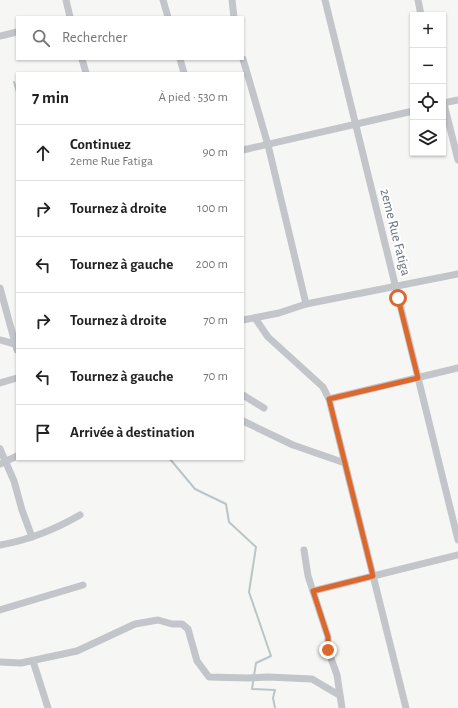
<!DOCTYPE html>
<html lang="fr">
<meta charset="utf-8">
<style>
body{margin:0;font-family:"Alegreya Sans",sans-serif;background:#f6f6f6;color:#222}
.controls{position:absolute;right:12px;top:12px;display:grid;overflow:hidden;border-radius:0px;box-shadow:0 1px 3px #0004}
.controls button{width:36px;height:36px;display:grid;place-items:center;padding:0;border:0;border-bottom:1px solid #e0e0e0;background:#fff;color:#222;font:20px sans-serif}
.stop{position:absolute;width:12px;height:12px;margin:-9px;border:3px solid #dd682d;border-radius:50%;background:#fff}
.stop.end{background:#dd682d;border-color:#fff;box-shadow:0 1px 4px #0008}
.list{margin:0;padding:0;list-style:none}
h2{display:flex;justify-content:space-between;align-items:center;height:52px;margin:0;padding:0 16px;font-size:17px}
h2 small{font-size:13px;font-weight:400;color:#767676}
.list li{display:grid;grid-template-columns:26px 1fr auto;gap:12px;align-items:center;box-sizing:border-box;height:56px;padding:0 16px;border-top:1px solid #e0e0e0}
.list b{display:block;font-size:15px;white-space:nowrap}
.list p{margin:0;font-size:13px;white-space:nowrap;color:#767676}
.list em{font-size:13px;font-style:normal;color:#767676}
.icon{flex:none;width:22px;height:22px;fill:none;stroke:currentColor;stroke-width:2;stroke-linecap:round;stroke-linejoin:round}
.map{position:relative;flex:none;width:458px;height:708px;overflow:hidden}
.search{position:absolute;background:#fff;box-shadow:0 1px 3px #0004;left:16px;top:16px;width:228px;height:44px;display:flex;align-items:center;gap:10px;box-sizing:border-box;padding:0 14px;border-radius:0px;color:#767676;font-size:15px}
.panel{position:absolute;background:#fff;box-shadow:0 1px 3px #0004;left:16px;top:72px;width:228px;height:388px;border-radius:0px}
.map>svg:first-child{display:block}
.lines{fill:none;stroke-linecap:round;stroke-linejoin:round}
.stream{stroke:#bac4c9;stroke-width:2}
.minor{stroke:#c2c5c9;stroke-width:7}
.route{stroke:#dd682d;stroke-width:5}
.labels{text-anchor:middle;stroke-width:4;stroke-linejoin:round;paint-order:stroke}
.street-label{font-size:14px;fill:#677484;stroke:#fff}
</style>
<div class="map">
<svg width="458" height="708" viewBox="0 0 458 708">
<rect width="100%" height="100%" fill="#f6f7f4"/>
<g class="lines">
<g class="stream">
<polyline points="14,82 17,92"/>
<polyline points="170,459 195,489 226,504 229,522 256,547 249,592 271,656 256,663 252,689 275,690 273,698 275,708"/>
</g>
<g class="minor">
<polyline points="66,0 70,17"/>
<polyline points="163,0 168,17"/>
<polyline points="232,0 234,17"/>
<polyline points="325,0 458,540"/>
<polyline points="418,0 421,15"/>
<polyline points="0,36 17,32"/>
<polyline points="82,59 86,73"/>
<polyline points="180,59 184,73"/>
<polyline points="243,59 268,145 306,304"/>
<polyline points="443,100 458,160"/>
<polyline points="443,103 458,100"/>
<polyline points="243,150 413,111"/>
<polyline points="0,288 17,350"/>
<polyline points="255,318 268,337 323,387 329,399 406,708"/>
<polyline points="243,320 279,313 306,304 458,274"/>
<polyline points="0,340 15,344"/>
<polyline points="0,383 17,378"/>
<polyline points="243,395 264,408"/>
<polyline points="329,399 458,368"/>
<polyline points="243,421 293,445 345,463"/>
<polyline points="0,449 14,481 22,510 32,537"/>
<polyline points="0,464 17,456"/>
<path d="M0,545C30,540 54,530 80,515"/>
<polyline points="304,550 308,576 328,637 328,650 337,675 342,708"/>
<polyline points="313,591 458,555"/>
<polyline points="0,610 83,585"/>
<polyline points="33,661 48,708"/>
<polyline points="0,662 21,663 77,651 135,624 158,620 172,624 182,624 188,629 197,661 209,677 248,678 268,677 312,679 339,695"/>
</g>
</g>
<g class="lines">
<polyline class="route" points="328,650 328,637 313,591 373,576 329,399 418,378 398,298"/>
</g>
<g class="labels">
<g class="street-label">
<text transform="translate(396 232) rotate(76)" y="5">2eme Rue Fatiga</text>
</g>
</g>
</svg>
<div class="controls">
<button>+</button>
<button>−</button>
<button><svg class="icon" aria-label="locate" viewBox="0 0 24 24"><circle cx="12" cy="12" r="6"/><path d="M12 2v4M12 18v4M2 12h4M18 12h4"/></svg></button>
<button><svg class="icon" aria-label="layers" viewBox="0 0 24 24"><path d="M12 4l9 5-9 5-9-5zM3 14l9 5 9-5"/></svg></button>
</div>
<div class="stop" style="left:398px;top:298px"></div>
<div class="stop end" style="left:328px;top:650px"></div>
<div class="search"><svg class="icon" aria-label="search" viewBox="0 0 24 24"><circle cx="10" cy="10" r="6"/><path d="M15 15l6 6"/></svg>Rechercher</div>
<section class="panel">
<h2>7 min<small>À pied · 530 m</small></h2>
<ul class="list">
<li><svg class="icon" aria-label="ahead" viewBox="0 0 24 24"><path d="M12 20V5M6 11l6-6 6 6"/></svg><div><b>Continuez</b><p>2eme Rue Fatiga</p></div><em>90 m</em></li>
<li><svg class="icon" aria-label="right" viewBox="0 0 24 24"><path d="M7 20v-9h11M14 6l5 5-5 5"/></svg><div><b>Tournez à droite</b></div><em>100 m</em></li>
<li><svg class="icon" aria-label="left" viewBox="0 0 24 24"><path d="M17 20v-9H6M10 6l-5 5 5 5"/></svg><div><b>Tournez à gauche</b></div><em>200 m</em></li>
<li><svg class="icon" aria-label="right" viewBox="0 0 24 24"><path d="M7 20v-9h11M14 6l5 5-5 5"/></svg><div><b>Tournez à droite</b></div><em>70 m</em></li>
<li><svg class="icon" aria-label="left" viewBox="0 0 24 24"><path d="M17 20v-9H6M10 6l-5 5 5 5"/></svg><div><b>Tournez à gauche</b></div><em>70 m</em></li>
<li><svg class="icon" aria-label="arrive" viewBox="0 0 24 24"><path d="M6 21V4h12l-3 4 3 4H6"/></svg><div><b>Arrivée à destination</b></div></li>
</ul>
</section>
</div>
